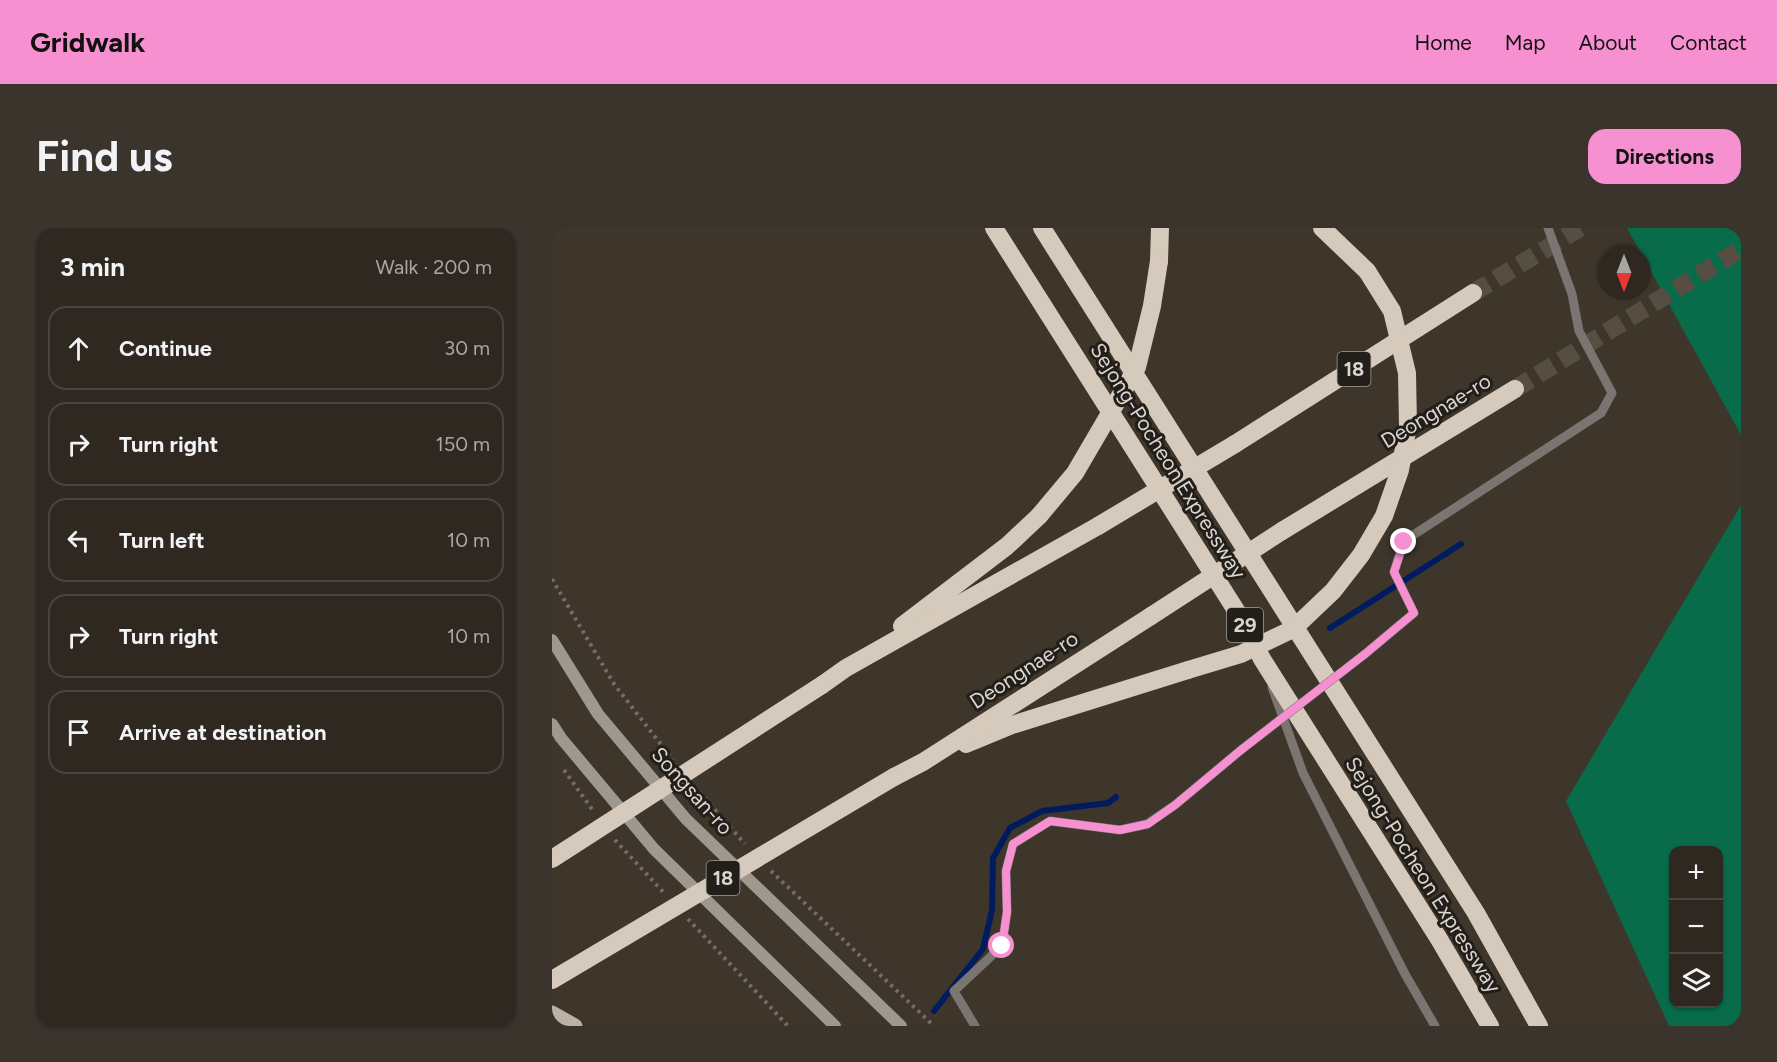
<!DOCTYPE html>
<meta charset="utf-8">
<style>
body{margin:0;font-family:Figtree,sans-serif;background:#3b342d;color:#f1f3f6}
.controls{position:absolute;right:18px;bottom:18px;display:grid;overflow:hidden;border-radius:12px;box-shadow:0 2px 4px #0004}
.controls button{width:54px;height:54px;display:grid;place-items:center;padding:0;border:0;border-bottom:2px solid #4a443e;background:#2f2820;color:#f1f3f6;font:30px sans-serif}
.compass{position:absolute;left:1045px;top:18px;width:54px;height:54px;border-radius:50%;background:#2f2820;box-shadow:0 2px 4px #0004;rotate:180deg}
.stop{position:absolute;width:18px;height:18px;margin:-14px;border:4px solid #f690d0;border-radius:50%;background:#fff}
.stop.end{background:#f690d0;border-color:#fff;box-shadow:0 2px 6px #0008}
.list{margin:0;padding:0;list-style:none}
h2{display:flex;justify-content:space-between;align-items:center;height:78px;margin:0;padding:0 24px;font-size:26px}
h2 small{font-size:20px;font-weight:400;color:#a7a6a5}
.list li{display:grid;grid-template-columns:39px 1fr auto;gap:18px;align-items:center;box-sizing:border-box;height:84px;margin:0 12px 12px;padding:0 12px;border:2px solid #4a443e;border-radius:18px}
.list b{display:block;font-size:22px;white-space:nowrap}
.list em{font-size:20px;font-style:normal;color:#a7a6a5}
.icon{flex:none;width:33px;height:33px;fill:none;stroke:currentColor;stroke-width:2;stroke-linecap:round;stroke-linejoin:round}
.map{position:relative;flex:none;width:1189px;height:798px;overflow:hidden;border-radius:18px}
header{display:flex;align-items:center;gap:36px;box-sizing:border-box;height:84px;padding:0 30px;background:#f690d0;color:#111}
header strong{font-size:28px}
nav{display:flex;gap:33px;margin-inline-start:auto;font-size:21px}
.intro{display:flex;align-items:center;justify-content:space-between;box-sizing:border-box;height:144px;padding:0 36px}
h1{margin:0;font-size:42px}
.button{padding:15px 27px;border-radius:18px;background:#f690d0;color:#111;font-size:21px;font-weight:700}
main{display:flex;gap:36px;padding:0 36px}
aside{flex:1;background:#2f2820;border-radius:18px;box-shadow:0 2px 4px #0004}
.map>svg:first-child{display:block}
.green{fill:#086c4b;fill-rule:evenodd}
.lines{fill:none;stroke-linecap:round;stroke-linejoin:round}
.stream{stroke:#001c5f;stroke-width:6}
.highway-tunnel{stroke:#564e43;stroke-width:18;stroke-dasharray:18 9;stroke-linecap:butt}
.path{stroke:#766e64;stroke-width:4;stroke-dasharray:3 4.5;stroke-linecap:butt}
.lane{stroke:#7a7570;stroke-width:9}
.secondary{stroke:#9f988e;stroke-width:12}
.primary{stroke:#bbb2a6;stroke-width:15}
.highway{stroke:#d5cabc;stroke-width:18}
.lane-bridge{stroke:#7a7570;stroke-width:9}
.highway-bridge{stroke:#d5cabc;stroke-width:18}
.route{stroke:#f690d0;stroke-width:8}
.labels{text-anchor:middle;stroke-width:6;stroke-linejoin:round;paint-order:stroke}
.shield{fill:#221e19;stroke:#a49e98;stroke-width:1.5}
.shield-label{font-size:20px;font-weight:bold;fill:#dbd5ce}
.street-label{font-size:21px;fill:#dbd5ce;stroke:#221e19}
</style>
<header>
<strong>Gridwalk</strong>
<nav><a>Home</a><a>Map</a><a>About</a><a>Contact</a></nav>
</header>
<div class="intro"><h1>Find us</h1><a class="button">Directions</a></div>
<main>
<aside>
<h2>3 min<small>Walk · 200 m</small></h2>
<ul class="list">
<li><svg class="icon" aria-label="ahead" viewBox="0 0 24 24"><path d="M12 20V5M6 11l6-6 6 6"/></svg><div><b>Continue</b></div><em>30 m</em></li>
<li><svg class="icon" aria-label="right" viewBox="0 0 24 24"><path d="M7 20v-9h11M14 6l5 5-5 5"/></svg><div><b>Turn right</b></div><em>150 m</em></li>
<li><svg class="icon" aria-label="left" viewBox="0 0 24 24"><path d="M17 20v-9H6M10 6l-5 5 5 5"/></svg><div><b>Turn left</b></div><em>10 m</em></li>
<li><svg class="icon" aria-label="right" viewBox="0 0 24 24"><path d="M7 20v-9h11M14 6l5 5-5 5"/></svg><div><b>Turn right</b></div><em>10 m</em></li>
<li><svg class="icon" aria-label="arrive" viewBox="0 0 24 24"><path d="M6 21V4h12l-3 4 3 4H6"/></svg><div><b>Arrive at destination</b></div></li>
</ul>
</aside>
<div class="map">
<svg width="1189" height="798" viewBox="0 0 1189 798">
<rect width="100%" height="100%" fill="#3f362b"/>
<g class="green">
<polygon points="1075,0 1189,0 1189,207 1090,27"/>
<path d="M1189,277V798H1117L1014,573ZM1122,622H1166V776H1122Z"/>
</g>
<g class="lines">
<g class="stream">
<polyline points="778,400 909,316"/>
<polyline points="382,783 431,721 440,682 441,630 458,600 490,583 556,575 564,569"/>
</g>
<g class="highway-tunnel">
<polyline points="921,65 1028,0"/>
<polyline points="963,161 1189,21"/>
</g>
<g class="path">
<polyline points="0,351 62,456 121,532"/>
<polyline points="12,542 42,584"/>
<polyline points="143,559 193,616"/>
<polyline points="63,612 113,666"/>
<polyline points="219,643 382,798"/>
<polyline points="136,691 236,798"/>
</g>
<g class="lane">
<polyline points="813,426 862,385 842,344 852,313 1049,185 1060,165 1027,103 1020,66 996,0"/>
<polyline points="720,459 751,545 853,746 883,798"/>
<polyline points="423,798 402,763 450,718 455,684 454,643 461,616 498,593 568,602 595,596 623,577 689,522"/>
</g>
<g class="secondary">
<polyline points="0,412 46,486 134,591 349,798"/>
<polyline points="0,496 9,510 102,621 283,798"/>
</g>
<polyline class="primary" points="0,785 23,798"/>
<g class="highway">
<polyline points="442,0 692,395 710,431 887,711 938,798"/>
<polyline points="490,0 924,685 987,798"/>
<polyline points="770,0 815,43"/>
<polyline points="607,33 608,0"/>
<polyline points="683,216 921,65"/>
<polyline points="730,303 963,161"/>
<polyline points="350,398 455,318 487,288"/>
<polyline points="270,457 294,440 546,298"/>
<polyline points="414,516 460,497 636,442"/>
<polyline points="342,549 371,534 599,388"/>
</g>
<polyline class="lane-bridge" points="689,522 813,426"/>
<g class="highway-bridge">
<polyline points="487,288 523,245 585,139 600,78 607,33"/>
<polyline points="546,298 683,216"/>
<polyline points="599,388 730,303"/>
<polyline points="636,442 689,426 741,401 781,363 809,327 832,288 848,242 856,198 855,145 840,83 815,43"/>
<polyline points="0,631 270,457"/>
<polyline points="0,752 342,549"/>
</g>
</g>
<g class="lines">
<polyline class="route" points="450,718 455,684 454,643 461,616 498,593 568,602 596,596 623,577 689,522 813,426 862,385 842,344 852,314"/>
</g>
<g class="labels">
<g class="shield">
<rect x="785.5" y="124" width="33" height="34" rx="4.5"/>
<rect x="675" y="380" width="36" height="34" rx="4.5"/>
<rect x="154.5" y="633" width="33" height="34" rx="4.5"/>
</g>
<g class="shield-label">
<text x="802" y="148">18</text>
<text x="693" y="404">29</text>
<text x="171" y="657">18</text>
</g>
<g class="street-label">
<text transform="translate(884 183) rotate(-31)" y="7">Deongnae-ro</text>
<text transform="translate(616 233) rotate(58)" y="7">Sejong-Pocheon Expressway</text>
<text transform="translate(472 442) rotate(-33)" y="7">Deongnae-ro</text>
<text transform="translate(140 563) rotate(48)" y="7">Songsan-ro</text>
<text transform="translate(871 647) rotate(58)" y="7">Sejong-Pocheon Expressway</text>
</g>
</g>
</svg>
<div class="controls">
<button>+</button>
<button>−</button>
<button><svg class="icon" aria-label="layers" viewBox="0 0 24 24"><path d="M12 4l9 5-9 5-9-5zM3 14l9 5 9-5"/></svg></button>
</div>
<svg class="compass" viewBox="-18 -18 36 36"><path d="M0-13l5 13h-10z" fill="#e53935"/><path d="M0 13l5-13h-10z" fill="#a7a6a5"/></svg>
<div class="stop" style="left:450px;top:718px"></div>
<div class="stop end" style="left:852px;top:314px"></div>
</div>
</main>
